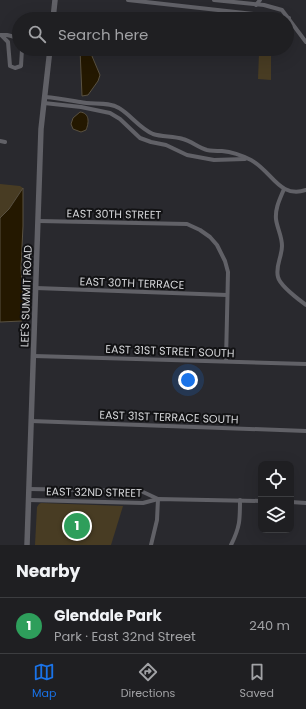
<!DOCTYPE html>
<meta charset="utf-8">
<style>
body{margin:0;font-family:Poppins,sans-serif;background:#2c2c2f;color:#f1f3f6}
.controls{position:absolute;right:12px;bottom:12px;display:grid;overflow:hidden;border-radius:8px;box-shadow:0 4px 16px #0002}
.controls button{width:36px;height:36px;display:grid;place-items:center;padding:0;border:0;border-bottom:1px solid #3c3d40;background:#1f1f22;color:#f1f3f6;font:20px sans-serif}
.you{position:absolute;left:188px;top:380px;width:14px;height:14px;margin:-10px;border:3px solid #fff;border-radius:50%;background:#1a73e8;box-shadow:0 0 0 6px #1a73e833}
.badge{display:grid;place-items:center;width:26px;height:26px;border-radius:50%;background:#1a73e8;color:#fff;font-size:13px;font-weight:700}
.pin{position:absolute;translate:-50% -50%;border:2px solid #fff;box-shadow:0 1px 4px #0006}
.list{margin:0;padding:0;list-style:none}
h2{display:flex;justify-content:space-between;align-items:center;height:52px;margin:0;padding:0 16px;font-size:17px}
h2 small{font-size:13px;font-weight:400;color:#a1a2a5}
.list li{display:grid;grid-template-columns:26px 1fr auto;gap:12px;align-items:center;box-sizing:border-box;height:56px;padding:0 16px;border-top:1px solid #3c3d40}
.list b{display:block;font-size:15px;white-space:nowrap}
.list p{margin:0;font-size:13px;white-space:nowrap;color:#a1a2a5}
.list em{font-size:13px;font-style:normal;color:#a1a2a5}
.icon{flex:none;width:22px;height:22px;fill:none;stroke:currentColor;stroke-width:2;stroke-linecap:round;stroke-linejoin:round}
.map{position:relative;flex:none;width:306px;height:545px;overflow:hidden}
.search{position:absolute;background:#1f1f22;box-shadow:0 4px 16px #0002;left:12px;right:12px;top:12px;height:44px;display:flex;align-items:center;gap:10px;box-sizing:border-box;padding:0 14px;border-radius:22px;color:#a1a2a5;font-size:15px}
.sheet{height:108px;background:#1f1f22}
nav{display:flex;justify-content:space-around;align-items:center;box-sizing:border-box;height:56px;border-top:1px solid #3c3d40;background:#1f1f22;font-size:11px;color:#a1a2a5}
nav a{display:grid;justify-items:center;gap:2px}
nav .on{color:#1a73e8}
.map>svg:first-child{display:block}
.green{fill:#483c23}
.water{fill:#241800;stroke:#595141}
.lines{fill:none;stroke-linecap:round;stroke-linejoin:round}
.minor{stroke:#616167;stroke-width:4}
.secondary{stroke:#616167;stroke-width:5.5}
.labels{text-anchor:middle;stroke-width:4;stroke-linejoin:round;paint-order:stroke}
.street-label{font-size:11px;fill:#d4d5d8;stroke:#121214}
</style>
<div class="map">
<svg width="306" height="545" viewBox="0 0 306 545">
<rect width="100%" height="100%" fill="#29292e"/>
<g class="green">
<polygon points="259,53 271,54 271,80 258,79"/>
<polygon points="0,184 20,186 23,188 9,209 0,218"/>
<polygon points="41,503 123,506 111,545 35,545 37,507 39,504"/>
</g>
<g class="water">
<polygon points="80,49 89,49 100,75 98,81 88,95 82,96"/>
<path d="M80,112C90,113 89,123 86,130L81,132L73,129L71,124L73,118Z"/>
<polygon points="23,188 23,226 21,268 24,313 22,321 0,322 0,218 9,209"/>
</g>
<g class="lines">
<g class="minor">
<polyline points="128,0 289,18"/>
<polyline points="214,0 264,5 282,10 306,42"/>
<polyline points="256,5 260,0"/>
<polyline points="0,35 7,35 19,38"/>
<polyline points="1,35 8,42 10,66 15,68 21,66 22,49"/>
<path d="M45,97C57,98 68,100 80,102C93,105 108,101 119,108C131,115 139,128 153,134C162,137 173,136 183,139C191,141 199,148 207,150C212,151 217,151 222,151C232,152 243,156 251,160C272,171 279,199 306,190"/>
<polyline points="44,103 81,107 110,113 120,119 140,138 151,142 166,145 187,155 214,160 245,159"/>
<polyline points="0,141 5,142"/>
<path d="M284,189C280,199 275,208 276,219C277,228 282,236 282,246C282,257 275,266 278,277C280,286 298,299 306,305"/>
<polyline points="39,221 187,224 200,230 210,237 217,245 225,261 228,272 226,361"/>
<polyline points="36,288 227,295"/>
<polyline points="34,356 306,364"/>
<polyline points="31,421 306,431"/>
<polyline points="29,489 141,491 158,499"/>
<polyline points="29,500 143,503 158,499 261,501"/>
<polyline points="291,502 306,503"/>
<polyline points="151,545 157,520 158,499"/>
<path d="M231,545C240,527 240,520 240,500"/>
</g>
<g class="secondary">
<polyline points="53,19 55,0"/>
<polyline points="27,545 41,129 50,49"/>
</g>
</g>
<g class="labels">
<g class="street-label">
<text transform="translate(114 214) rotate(1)" y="4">EAST 30TH STREET</text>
<text transform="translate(132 283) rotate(2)" y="4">EAST 30TH TERRACE</text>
<text transform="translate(26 296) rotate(-88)" y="4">LEE'S SUMMIT ROAD</text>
<text transform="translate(170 351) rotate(2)" y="4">EAST 31ST STREET SOUTH</text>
<text transform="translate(169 417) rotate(2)" y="4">EAST 31ST TERRACE SOUTH</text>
<text transform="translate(94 492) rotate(1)" y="4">EAST 32ND STREET</text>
</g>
</g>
</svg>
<div class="controls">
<button><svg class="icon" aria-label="locate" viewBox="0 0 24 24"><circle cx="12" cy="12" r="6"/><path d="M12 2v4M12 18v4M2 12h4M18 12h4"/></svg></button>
<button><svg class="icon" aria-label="layers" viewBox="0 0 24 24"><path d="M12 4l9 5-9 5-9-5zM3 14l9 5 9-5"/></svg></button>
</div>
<div class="you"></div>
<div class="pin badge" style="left:77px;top:526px;background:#2e9e5b">1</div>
<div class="search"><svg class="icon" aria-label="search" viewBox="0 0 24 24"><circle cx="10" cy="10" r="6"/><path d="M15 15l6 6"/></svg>Search here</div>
</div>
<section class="sheet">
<h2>Nearby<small></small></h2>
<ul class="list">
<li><span class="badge" style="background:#2e9e5b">1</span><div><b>Glendale Park</b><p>Park · East 32nd Street</p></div><em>240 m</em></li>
</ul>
</section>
<nav>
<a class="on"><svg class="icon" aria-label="map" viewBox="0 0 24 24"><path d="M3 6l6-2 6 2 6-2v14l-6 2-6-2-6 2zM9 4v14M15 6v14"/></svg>Map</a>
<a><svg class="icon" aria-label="directions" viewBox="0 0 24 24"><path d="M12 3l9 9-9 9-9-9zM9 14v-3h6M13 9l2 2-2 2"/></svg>Directions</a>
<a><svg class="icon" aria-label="saved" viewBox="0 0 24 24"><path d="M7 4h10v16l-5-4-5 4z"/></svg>Saved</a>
</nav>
